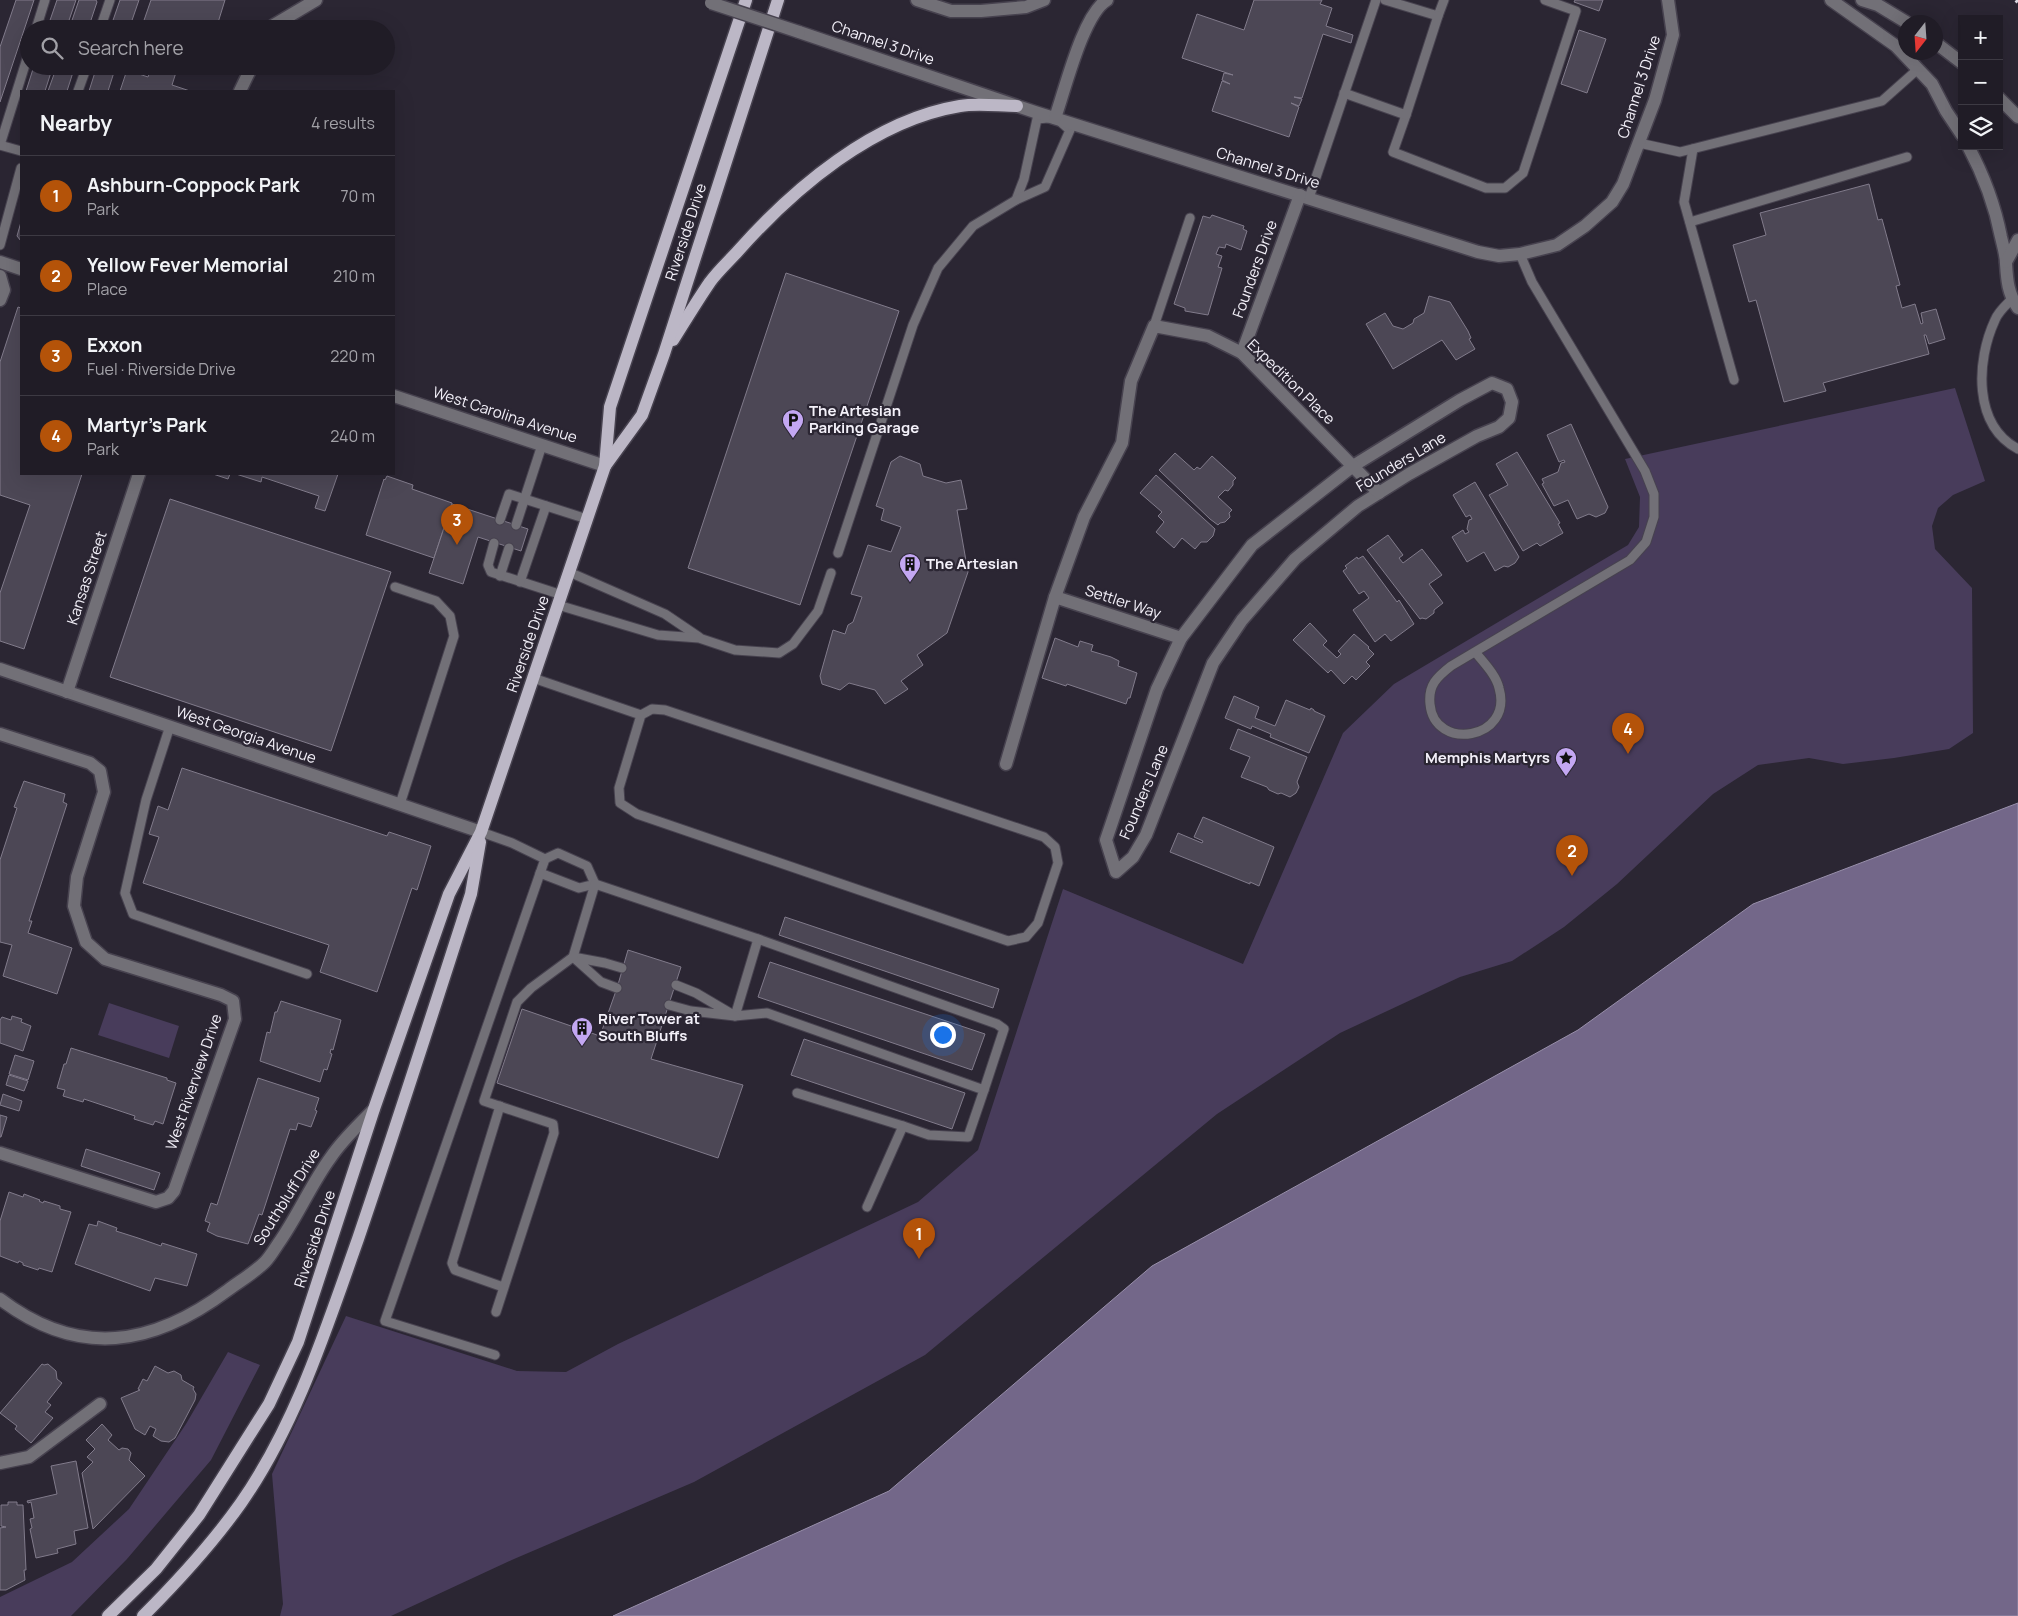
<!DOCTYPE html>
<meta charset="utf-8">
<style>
body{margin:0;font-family:Manrope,sans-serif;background:#2d2932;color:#f1f3f6}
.controls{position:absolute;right:15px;top:15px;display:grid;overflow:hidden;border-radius:0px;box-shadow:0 5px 20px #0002}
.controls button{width:45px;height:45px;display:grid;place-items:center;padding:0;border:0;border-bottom:1px solid #3d3a43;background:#201c26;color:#f1f3f6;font:25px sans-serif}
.compass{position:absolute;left:1898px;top:15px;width:45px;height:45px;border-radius:50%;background:#201c26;box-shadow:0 5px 20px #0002;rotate:197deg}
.you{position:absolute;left:942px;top:1034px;width:18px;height:18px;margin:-12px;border:4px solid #fff;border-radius:50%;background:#1a73e8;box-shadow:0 0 0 8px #1a73e833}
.badge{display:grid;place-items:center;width:32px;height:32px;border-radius:50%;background:#b45309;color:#fff;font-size:16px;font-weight:700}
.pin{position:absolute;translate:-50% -41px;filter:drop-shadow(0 1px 2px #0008)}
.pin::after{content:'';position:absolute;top:26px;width:18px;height:15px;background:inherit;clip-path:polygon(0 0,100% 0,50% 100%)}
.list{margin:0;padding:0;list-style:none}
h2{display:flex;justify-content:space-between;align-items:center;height:65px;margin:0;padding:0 20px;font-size:21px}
h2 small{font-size:16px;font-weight:400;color:#a2a1a7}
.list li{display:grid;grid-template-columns:32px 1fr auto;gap:15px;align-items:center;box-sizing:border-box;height:80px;padding:0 20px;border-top:1px solid #3d3a43}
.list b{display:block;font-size:19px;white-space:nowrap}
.list p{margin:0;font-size:16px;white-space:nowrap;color:#a2a1a7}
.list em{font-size:16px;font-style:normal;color:#a2a1a7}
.icon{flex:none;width:28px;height:28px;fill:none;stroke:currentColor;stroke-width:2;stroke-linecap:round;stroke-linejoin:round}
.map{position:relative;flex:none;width:2018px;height:1616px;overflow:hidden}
.search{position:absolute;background:#201c26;box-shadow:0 5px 20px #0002;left:20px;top:20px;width:375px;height:55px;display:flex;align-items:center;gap:12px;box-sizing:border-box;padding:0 18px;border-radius:28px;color:#a2a1a7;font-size:19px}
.panel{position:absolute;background:#201c26;box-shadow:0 5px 20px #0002;left:20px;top:90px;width:375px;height:385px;border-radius:0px}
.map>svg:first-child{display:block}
.green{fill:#483c5b}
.water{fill:#736789;stroke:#9990ab}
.building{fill:#4c4755;stroke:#817b8b}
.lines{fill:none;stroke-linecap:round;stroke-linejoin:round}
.lane-casing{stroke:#47424f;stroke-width:11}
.street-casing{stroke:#47424f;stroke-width:15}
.primary-casing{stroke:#47424f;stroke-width:15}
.lane{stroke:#727077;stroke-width:9}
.street{stroke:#727077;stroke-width:12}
.primary{stroke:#bcb7c6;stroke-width:12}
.rail{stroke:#dad7e0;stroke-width:4;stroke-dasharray:8 4;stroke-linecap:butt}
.street-bridge-casing{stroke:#47424f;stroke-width:15;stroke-linecap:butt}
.street-bridge{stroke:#727077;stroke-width:12}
.labels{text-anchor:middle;stroke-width:4.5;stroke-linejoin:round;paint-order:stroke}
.street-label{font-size:15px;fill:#f3f0f9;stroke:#2b2633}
.poi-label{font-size:15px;font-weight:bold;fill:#f3f0f9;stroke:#2b2633;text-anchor:start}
</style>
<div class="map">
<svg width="2018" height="1616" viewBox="0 0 2018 1616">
<rect width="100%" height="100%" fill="#2b2633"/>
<g class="green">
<polygon points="1955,388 1985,481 1953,495 1938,508 1932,526 1935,549 1972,588 1973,733 1949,749 1894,758 1843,764 1809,758 1758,765 1713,794 1617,884 1564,927 1512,961 1460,977 1340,1033 1217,1114 925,1355 694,1482 514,1559 391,1616 280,1616 283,1604 272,1474 346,1316 517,1371 566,1372 618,1344 918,1202 978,1150 1063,889 1243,964 1343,733 1394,684 1628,545 1639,527 1640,497 1625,459"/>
<polygon points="109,1003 179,1026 169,1058 98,1035"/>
<polygon points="228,1352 260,1365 211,1460 127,1559 71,1616 0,1616 0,1597 72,1562 129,1509 186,1424"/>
</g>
<polygon class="water" points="2018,803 2018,1616 613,1616 889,1491 1152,1266 1578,1030 1753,904"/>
<g class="building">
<polygon points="16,0 34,0 0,102 0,47"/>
<polygon points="57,0 76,0 66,29 47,29"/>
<polygon points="79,0 96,0 97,2 88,29 69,29"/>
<polygon points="120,0 139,0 129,29 110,29"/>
<polygon points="151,0 225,0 216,29 141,29"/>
<polygon points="1254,0 1322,0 1320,4 1332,8 1326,26 1353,35 1351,43 1323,34 1302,98 1294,97 1302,99 1299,106 1291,103 1299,107 1289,137 1212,111 1222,81 1230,84 1222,80 1224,73 1233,75 1182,58 1197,14 1244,30"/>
<polygon points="1575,0 1603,0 1599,11 1574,2"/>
<polygon points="1579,30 1606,39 1587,93 1561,84"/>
<polygon points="34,66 53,66 45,91 26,91"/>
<polygon points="57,66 75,66 67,91 48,91"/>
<polygon points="97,66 116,66 108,91 89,91"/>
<polygon points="152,66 178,66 172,85 190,91 120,91 127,70 148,77"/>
<polygon points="180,66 203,66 201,73"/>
<polygon points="1869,184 1878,220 1882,219 1900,285 1896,286 1902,308 1915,304 1921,324 1923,323 1921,313 1936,309 1945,339 1929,344 1926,335 1924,335 1929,354 1823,383 1826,391 1784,402 1756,300 1749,302 1733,245 1766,235 1760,213"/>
<polygon points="1212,215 1244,226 1243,229 1247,231 1241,250 1226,244 1225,248 1219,247 1216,254 1222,256 1218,267 1222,268 1208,315 1185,311 1185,308 1174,304 1203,216 1210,218"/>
<polygon points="21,222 21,241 17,236"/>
<polygon points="786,273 899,311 800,605 688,568"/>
<polygon points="1429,296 1450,302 1468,331 1471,338 1469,339 1475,349 1456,360 1442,340 1393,369 1366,324 1385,313 1393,326 1403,329 1413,323 1414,319 1424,313"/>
<polygon points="18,307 21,308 21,474 82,474 24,649 0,641 0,593 30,505 0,495 0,362"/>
<polygon points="1571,424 1608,507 1605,513 1596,517 1589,514 1577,519 1568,500 1554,506 1542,484 1544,483 1542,479 1558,472 1561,463 1565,462 1564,460 1559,462 1547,435"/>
<polygon points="1517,452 1560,523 1558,524 1563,533 1540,546 1537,543 1523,551 1489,495 1508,485 1496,464"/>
<polygon points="1175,453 1194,470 1197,467 1200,469 1212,456 1236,478 1233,481 1233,485 1228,491 1225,490 1218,497 1232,510 1229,513 1230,517 1225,522 1220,523 1218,525 1210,519 1159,470"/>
<polygon points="900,456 920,464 923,476 946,483 961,480 967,509 957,510 968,572 947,633 917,655 923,665 901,681 908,689 885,704 875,690 849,683 840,690 822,684 820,676 833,630 845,634 848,625 853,622 862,597 851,594 868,545 891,552 901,527 881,520 884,509 876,506 891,462"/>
<polygon points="213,474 230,474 228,479"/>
<polygon points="236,474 338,474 325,511 315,508 319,496 262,477 261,482"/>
<polygon points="1156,475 1215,529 1213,536 1207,542 1201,542 1195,549 1182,538 1174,548 1156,532 1164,522 1158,516 1162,512 1140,493"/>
<polygon points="387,476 413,485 412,489 452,503 434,558 366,535 384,479 385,480"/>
<polygon points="1475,482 1519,557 1515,563 1508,567 1504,566 1495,571 1484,552 1467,562 1452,537 1463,530 1465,534 1469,532 1467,529 1469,520 1472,519 1470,515 1466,517 1453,495"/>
<polygon points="170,499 391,572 331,751 110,677"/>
<polygon points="452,504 528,529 521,551 478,537 463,584 429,573"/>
<polygon points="1388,535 1403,555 1399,558 1403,563 1422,549 1442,575 1429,584 1443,603 1434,610 1434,613 1426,619 1422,618 1420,619 1367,550"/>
<polygon points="1363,556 1397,602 1399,600 1414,624 1391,641 1385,634 1375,642 1353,610 1369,598 1364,591 1359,594 1343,571 1347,568 1345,566 1357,557 1358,559"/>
<polygon points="1310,623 1327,641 1323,645 1337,658 1341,654 1338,651 1354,634 1369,647 1368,648 1374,654 1366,662 1370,666 1356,680 1352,676 1344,684 1331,670 1328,673 1293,640"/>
<polygon points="1055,638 1078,647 1080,641 1093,645 1091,651 1111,657 1119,661 1118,666 1137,673 1130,698 1128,698 1126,704 1067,684 1066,686 1042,678"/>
<polygon points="1234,696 1259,707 1255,718 1275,726 1286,700 1310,710 1311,708 1314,710 1314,711 1325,716 1309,753 1270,737 1271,734 1252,726 1251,729 1225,718"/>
<polygon points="1238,729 1307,757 1297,782 1299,787 1296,793 1290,797 1281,793 1278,794 1269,790 1267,787 1241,777 1250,757 1230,749"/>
<polygon points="182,768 387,836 389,832 431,846 417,890 412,888 377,992 320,972 329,945 143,883 159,837 149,834 158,806 168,810"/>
<polygon points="24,781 65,794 63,802 67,804 29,921 32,921 28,933 72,948 57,994 3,976 12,945 0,942 0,860 17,808 14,807"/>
<polygon points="1203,817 1274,847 1259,886 1250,882 1250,884 1170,852 1178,833 1202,843 1203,841 1194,837"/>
<polygon points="785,917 999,989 993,1008 779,935"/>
<polygon points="628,950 681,967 651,1059 743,1085 718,1158 497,1083 522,1009 600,1036 617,988"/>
<polygon points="770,962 985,1034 972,1070 758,997"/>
<polygon points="281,1001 341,1020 333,1050 331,1049 330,1053 332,1054 327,1070 324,1069 320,1082 260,1061 267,1032 270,1033 275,1012 277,1012"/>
<polygon points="12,1016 22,1019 21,1022 31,1026 23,1051 0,1043 0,1020 2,1017 11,1020"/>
<polygon points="804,1039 965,1093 952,1129 791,1075"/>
<polygon points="71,1048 167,1078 167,1080 176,1083 163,1124 155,1121 153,1125 134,1119 135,1116 84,1099 83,1102 63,1096 65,1090 57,1088 64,1064 66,1064"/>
<polygon points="15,1055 34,1061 28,1080 9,1074"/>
<polygon points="9,1075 28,1081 24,1091 6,1085"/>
<polygon points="258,1078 319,1098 315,1110 317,1111 311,1127 298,1123 296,1130 290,1129 262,1215 259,1214 248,1244 217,1236 207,1231 210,1223 205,1221 211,1203 217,1205"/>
<polygon points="3,1094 22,1101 19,1111 0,1105"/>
<polygon points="0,1115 7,1117 1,1137 0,1137"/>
<polygon points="86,1149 160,1173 154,1190 81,1166"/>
<polygon points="9,1192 23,1197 24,1194 40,1200 39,1201 43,1203 44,1201 60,1206 60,1209 71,1212 52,1272 39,1268 38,1270 23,1265 23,1263 19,1261 18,1263 0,1256 0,1221"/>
<polygon points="98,1221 117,1228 116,1231 138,1238 161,1246 162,1243 197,1254 187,1286 155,1278 150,1291 75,1264 89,1224 97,1226"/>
<polygon points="42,1364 44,1365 48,1364 56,1371 57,1379 62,1383 47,1402 51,1405 45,1412 53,1418 31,1443 15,1429 17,1426 0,1413"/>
<polygon points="155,1366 168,1373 174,1371 181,1375 182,1380 194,1387 193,1389 196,1394 195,1400 175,1438 169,1442 161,1441 153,1436 156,1429 150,1426 145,1435 135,1429 121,1398 140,1390 138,1389 143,1379 147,1381"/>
<polygon points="102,1424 112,1435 108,1440 119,1450 122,1448 128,1449 131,1453 129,1460 145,1476 93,1529 82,1473 93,1462 87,1457 95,1449 86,1440"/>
<polygon points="76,1461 88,1528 74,1531 76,1544 57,1549 58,1553 36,1558 30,1529 32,1528 30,1519 34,1518 31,1502 28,1503 27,1501 57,1494 51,1466"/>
<polygon points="8,1502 17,1502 17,1505 23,1505 26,1570 24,1570 25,1580 6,1590 0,1590 0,1528 6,1527 1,1526 1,1505 8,1505"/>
</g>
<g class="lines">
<g class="lane-casing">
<g id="lane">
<polyline points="1385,0 1438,16 1444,0"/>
<polyline points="36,29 45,0"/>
<polyline points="100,29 110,0"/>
<polyline points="78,91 87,66"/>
<polyline points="1344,93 1406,115 1393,152 1486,188 1505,188 1523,173 1576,11 1545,0"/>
<polyline points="1406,115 1438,16"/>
<polyline points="1639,143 1680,152 1882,101 1918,69"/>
<polyline points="0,145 29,52"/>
<polyline points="0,145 21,151"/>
<polyline points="1693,149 1684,202 1734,380"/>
<polyline points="1309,198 1376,0"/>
<polyline points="1016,200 1024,179 1037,119 1048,118"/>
<polyline points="1690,222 1907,157"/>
<polyline points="0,245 21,168"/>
<path d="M2012,299C2006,305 1998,312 1995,320C1976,361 1973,425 2018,449"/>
<polyline points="1154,326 1190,218"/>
<polyline points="500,520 509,494 587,519"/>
<polyline points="516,525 542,445"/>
<polyline points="494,543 488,565 491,572 562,595"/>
<polyline points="838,553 913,325 938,268 973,226 1016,200 1045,187 1070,130 1062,123"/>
<polyline points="569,572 665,614 699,637"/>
<polyline points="500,576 509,548"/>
<polyline points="520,582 546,506"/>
<polyline points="395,587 436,601 450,616 454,636 400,804"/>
<polyline points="558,605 658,635 699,638 735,650 779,653 793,644 818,611 831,573"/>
<path d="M1476,653C1484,663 1496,675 1499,688C1514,740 1434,752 1430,704C1428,685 1437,677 1451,666L1630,560L1646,542L1654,517V494L1645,471L1532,282L1520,254"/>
<polyline points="533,678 641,715 619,788 620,803 637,814 1008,941 1026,937 1038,923 1058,863 1055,847 1044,837 665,710 652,709 641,715"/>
<polyline points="170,726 146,800 125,893 133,914 307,974"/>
<polyline points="481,832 512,843 545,859 385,1321 495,1355"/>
<polyline points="540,873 579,888 595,884 587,866 558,853 545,859"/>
<polyline points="758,939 735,1016 767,1013 984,1090 968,1137 929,1135 903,1126 867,1207"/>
<polyline points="617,988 601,982 573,957 605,963 622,968"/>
<polyline points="669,1005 691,1011 735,1016 696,993 676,985"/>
<polyline points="797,1093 903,1126"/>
<polyline points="500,1106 452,1263 455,1270 503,1287"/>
<polyline points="496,1312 554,1133 553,1124 484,1101 517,1002 531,988 573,957 595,884 758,939 997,1024 1004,1029 984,1090"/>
</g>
</g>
<g class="street-casing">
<g id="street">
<polyline points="917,0 951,11 981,11 1026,7 1044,0"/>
<polyline points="1831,0 1896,46 1932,84 1946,111 1962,135"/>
<polyline points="1862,0 1878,5 1906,22"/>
<polyline points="272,29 274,25 316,0"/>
<polyline points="799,32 1035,112 1478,252 1499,256 1520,254 1557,245 1585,226 1612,202 1623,184 1655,100 1673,35 1668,0"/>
<polyline points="1936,43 1962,63"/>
<polyline points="240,91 252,66"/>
<polyline points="1999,98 2018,117"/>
<path d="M1055,118C1065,90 1083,14 1107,0"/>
<path d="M1968,146C1983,174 1995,206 2001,237C2003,246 2006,255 2006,264C2007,280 2008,294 2018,308"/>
<polyline points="0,262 21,269"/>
<polyline points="2006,262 2018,240"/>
<polyline points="0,276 4,290 0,300"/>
<polyline points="1242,353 1300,195"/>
<polygon points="1492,383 1507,389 1512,402 1509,418 1499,427 1477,436 1409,474 1358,506 1295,559 1242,620 1213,663 1146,835 1133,857 1116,872 1106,840 1157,689 1181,638 1252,545 1353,466 1460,400"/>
<polyline points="394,396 605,466"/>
<polyline points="1055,597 1181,638"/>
<polyline points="0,669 481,832"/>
<polyline points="67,692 139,474"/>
<polyline points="0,734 90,763 100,771 104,792 77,877 74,906 86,942 105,959 221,995 233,1001 235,1019 174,1191 168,1198 156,1202 0,1153"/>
<polyline points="1006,764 1055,597 1084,517 1122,443 1131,381 1154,326 1208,336 1242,353 1379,493"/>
<path d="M0,1299C79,1359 153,1346 228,1290C240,1281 254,1273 265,1262C270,1257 274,1250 278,1244C298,1216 311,1184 331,1157C343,1139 360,1124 374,1109"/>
<polyline points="0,1463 29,1457 100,1404"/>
</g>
</g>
<g class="primary-casing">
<g id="primary">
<path d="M673,340C685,321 697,301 710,282C718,271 729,261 738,251C794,188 874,120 960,106C978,103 999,106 1017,106"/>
<polyline points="605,466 642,415 664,354 778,0"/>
<polyline points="108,1616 156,1569 199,1515 269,1404 298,1342 374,1109 449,894 481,832 587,519 605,466 610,407 746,0"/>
<path d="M143,1616C178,1581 212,1544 241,1503C296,1424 326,1329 358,1239C397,1124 434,1009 471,894L480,842"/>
</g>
</g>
<use href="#lane" class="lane"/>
<use href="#street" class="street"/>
<use href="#primary" class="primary"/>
<polyline class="rail" points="2016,0 2018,2"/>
<g class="street-bridge-casing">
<polyline id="street-bridge" points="711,3 799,32"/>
</g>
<use href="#street-bridge" class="street-bridge"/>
</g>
<defs>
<g id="parking-pin" transform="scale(1.125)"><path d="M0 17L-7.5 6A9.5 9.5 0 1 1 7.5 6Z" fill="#c3a7f2" stroke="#2b2633"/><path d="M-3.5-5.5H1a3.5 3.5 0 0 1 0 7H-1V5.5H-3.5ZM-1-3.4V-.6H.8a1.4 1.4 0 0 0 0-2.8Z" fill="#111"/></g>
<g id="building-pin" transform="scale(1.125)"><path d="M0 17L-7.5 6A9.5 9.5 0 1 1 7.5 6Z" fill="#c3a7f2" stroke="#2b2633"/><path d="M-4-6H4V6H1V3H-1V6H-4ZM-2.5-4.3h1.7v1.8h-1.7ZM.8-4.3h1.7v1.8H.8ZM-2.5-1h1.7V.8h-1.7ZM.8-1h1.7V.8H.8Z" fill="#111"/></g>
<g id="sight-pin" transform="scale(1.125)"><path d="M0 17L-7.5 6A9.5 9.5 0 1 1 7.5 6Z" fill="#c3a7f2" stroke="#2b2633"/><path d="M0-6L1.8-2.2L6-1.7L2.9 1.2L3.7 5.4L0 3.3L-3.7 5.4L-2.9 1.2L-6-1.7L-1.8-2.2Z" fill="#111"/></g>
</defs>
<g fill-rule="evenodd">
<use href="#parking-pin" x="793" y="420"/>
<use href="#building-pin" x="910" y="564"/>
<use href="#sight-pin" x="1566" y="758"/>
<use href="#building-pin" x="582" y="1028"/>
</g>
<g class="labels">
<g class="street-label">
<text transform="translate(883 43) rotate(19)" y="5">Channel 3 Drive</text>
<text transform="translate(1639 87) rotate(-72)" y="5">Channel 3 Drive</text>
<text transform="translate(1268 168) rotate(17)" y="5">Channel 3 Drive</text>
<text transform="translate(686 232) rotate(-72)" y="5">Riverside Drive</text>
<text transform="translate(1255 269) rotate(-70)" y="5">Founders Drive</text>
<text transform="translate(1291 382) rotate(44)" y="5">Expedition Place</text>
<text transform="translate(505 415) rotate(18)" y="5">West Carolina Avenue</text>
<text transform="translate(1401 462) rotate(-31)" y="5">Founders Lane</text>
<text transform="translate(87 578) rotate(-72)" y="5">Kansas Street</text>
<text transform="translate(1123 602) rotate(18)" y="5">Settler Way</text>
<text transform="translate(528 644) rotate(-71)" y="5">Riverside Drive</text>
<text transform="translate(246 735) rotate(19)" y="5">West Georgia Avenue</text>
<text transform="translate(1144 792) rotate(-67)" y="5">Founders Lane</text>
<text transform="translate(194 1082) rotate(-71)" y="5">West Riverview Drive</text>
<text transform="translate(287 1197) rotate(-58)" y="5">Southbluff Drive</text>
<text transform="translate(315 1239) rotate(-72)" y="5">Riverside Drive</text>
</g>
<g class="poi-label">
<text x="809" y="416">The Artesian<tspan x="809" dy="17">Parking Garage</tspan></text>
<text x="926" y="569">The Artesian</text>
<text x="1550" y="763" text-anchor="end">Memphis Martyrs</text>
<text x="598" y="1024">River Tower at<tspan x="598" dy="17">South Bluffs</tspan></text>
</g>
</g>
</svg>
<div class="controls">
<button>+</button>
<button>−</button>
<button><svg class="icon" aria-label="layers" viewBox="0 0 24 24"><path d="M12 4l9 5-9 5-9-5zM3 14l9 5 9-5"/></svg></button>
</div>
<svg class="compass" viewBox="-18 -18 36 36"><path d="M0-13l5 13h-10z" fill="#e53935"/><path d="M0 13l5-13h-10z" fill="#a2a1a7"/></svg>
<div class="you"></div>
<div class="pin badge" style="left:919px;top:1259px">1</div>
<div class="pin badge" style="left:1572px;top:876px">2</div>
<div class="pin badge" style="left:457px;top:545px">3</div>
<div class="pin badge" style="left:1628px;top:754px">4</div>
<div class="search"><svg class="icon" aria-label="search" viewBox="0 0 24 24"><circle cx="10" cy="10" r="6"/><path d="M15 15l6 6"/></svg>Search here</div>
<section class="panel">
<h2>Nearby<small>4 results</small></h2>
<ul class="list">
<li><span class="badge">1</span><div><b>Ashburn-Coppock Park</b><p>Park</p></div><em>70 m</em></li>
<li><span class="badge">2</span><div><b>Yellow Fever Memorial</b><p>Place</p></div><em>210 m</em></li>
<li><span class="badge">3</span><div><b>Exxon</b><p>Fuel · Riverside Drive</p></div><em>220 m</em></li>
<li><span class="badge">4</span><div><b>Martyr's Park</b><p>Park</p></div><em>240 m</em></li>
</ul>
</section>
</div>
